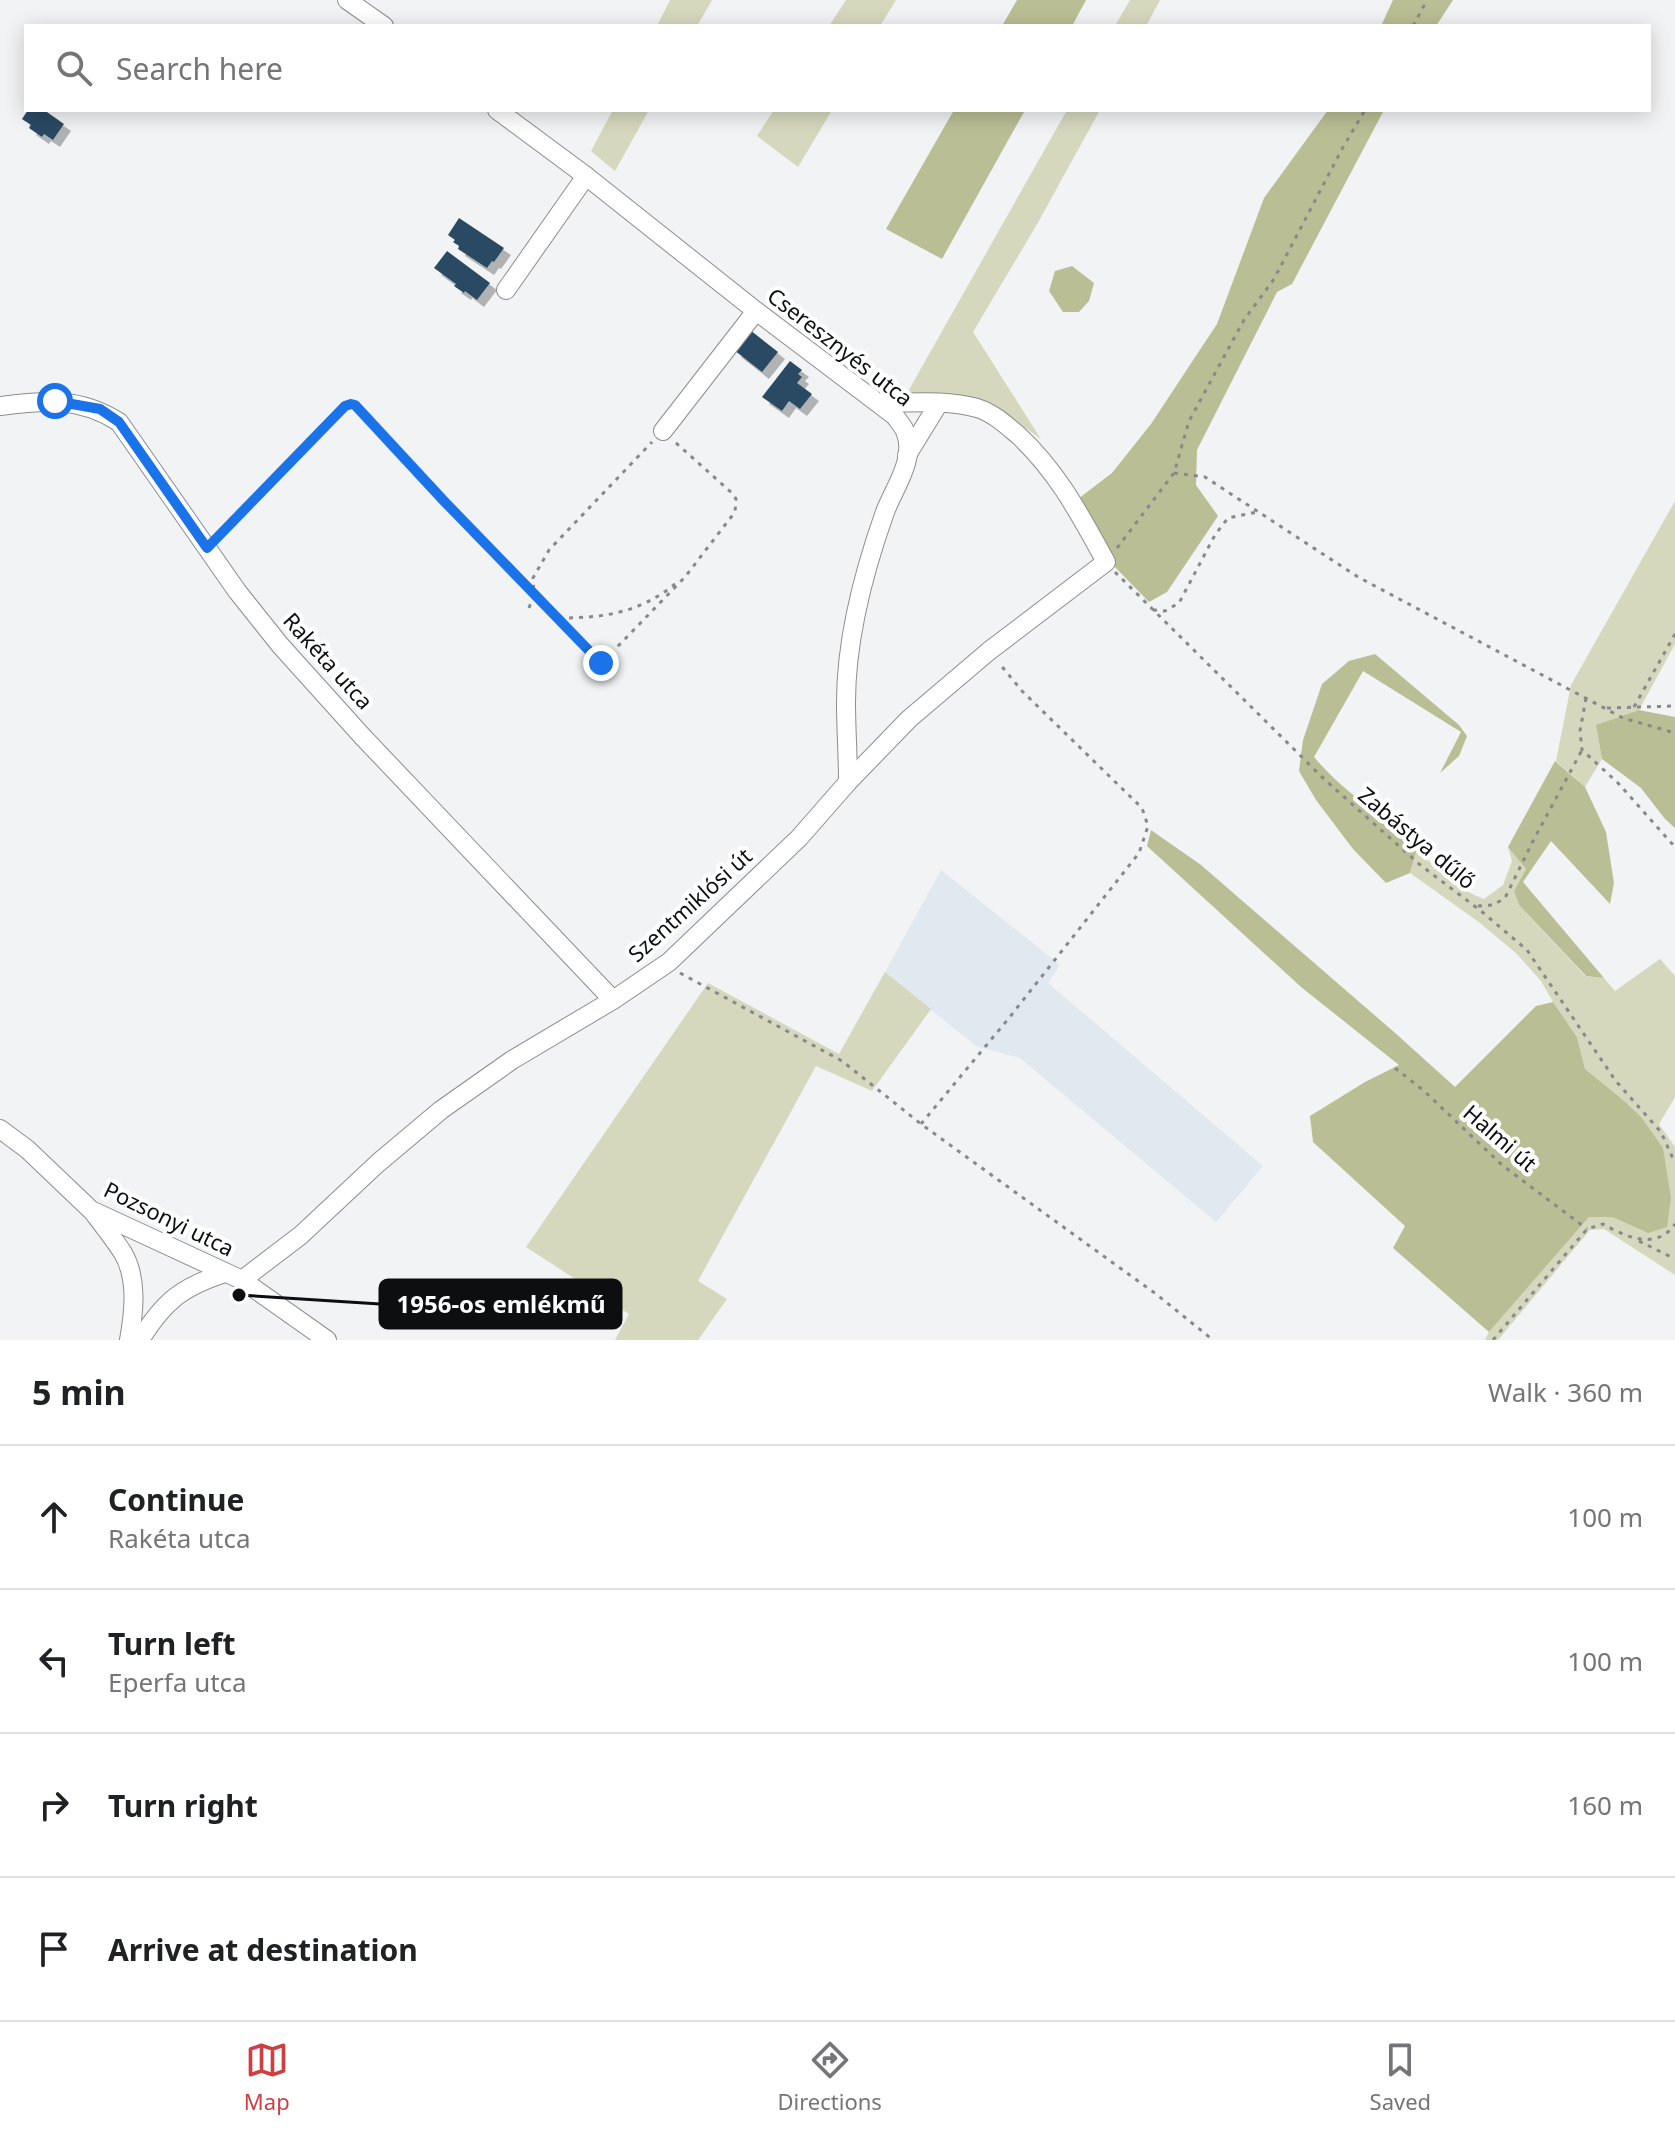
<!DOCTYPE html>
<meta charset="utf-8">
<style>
body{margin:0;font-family:"Noto Sans",sans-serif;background:#f6f6f6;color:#202124}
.stop{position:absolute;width:24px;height:24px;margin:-18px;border:6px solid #1a73e8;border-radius:50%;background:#fff}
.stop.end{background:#1a73e8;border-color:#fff;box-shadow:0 2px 8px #0008}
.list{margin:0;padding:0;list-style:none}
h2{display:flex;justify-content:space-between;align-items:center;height:104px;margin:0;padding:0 32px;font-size:34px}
h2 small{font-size:26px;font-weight:400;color:#757577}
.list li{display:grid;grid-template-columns:52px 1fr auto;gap:24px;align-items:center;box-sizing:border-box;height:144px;padding:0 32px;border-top:2px solid #e0e0e0}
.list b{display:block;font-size:30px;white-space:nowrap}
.list p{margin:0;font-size:26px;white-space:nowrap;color:#757577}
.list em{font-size:26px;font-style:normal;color:#757577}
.icon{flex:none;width:44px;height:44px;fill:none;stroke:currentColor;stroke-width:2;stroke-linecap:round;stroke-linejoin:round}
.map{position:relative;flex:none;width:1675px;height:1340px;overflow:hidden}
.search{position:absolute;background:#fff;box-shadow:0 4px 20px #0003;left:24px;right:24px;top:24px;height:88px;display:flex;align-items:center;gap:20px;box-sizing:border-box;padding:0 28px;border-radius:0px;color:#757577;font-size:30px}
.sheet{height:680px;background:#fff}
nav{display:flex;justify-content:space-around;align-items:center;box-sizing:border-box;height:112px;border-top:2px solid #e0e0e0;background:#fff;font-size:22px;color:#757577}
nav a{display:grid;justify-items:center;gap:4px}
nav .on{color:#ce3f3f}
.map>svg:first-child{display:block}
.built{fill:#e0e8f0}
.green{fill:#d5d8bd}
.forest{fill:#b9be94}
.building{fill:#2c4963;filter:url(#shadow)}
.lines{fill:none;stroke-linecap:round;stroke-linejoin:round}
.minor-casing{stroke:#8c8d8f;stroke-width:20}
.path{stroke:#88898b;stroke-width:3;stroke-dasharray:4 6;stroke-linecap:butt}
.minor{stroke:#fff;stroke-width:18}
.route{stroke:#1a73e8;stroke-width:10}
.labels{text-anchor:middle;stroke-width:8;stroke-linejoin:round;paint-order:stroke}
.street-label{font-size:22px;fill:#0d0e0f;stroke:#fff}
.leader{fill:none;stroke:#0d0e0f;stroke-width:3}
.callout-dot{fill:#0d0e0f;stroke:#fff;stroke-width:3}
.callout{fill:#0d0e0f;stroke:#0d0e0f;stroke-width:3}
.callout-label{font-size:24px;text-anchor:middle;font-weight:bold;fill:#fff}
</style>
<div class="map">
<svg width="1675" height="1340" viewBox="0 0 1675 1340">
<defs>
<filter id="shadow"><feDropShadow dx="7" dy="7" stdDeviation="0" flood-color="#0004"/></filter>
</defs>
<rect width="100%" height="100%" fill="#f1f3f5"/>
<polygon class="built" points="941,870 1060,965 1048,983 1263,1166 1216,1222 1020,1058 976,1046 885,972"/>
<g class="green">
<polygon points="670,0 712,0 697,26 657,26"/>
<polygon points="846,0 896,0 880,26 829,26"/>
<polygon points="1130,0 1160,0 1146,26 1115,26"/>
<polygon points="613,110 649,110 615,171 591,151"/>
<polygon points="774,110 832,110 798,167 757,136"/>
<polygon points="1067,110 1100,110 1036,226 973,332 1041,439 994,406 946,393 906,395"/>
<polygon points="1675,501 1675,644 1639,710 1596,725 1602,759 1585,787 1556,761 1571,685"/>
<path d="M1508,847L1526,869L1514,891L1519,905L1585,976L1604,978L1615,991L1660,959L1675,976V1097L1659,1124L1675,1147V1275L1604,1229L1590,1230L1498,1340H1485L1489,1332L1589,1217H1612L1648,1233L1622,1099L1585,1069L1577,1037L1553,1002L1541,981L1517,954L1480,923L1410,873L1417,849C1437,869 1457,889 1484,899L1503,885L1512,861Z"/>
<polygon points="885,972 931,1009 872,1091 816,1066 698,1281 727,1299 698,1340 615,1340 629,1314 526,1247 708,983 839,1054"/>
</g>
<g class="forest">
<polygon points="1017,0 1086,0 1072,26 1002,26"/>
<polygon points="1393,0 1453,0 1436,26 1381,26"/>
<polygon points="954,110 1025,110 942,259 886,229"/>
<polygon points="1328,110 1384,110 1292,284 1277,292 1197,450 1196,485 1218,516 1167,592 1149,602 1112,564 1078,499 1112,473 1151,424 1217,324 1264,198"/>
<polygon points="1072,266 1094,283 1089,301 1079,312 1063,312 1049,291 1055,271"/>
<path d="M1375,654L1459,725L1467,736L1459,756L1440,773L1461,732L1363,671L1314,757C1344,793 1384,816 1417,849L1410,873L1386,883L1353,849L1316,800L1299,771L1303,740L1322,684L1349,661Z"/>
<polygon points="1639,710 1675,717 1675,828 1665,819 1641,788 1602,759 1596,725"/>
<polygon points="1555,761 1585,787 1606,832 1614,883 1610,904 1551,841 1523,882 1604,978 1586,976 1519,905 1514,891 1526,869 1508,847"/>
<polygon points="1151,830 1201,865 1394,1032 1455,1087 1536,1006 1553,1002 1577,1037 1585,1069 1622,1099 1641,1117 1663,1148 1671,1198 1667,1227 1648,1233 1612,1217 1589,1217 1489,1332 1393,1248 1405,1226 1313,1142 1310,1116 1365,1082 1399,1065 1301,987 1147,846"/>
</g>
<g class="building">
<polygon points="28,110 44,110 64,124 53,140 44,134 42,137 29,128 31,125 22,119"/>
<polygon points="459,218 504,248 494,262 492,261 487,268 458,249 459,246 453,242 455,240 448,235"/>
<polygon points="447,251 490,283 477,300 465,291 464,293 454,286 456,284 434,268"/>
<polygon points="750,330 778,352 762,372 734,350"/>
<polygon points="790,361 802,370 798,374 802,377 797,383 812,394 800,409 789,401 782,411 762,397"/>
</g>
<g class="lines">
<g class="minor-casing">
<g id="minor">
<polyline points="347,0 384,26"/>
<path d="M497,110L586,176L756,311L895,416C898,421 903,426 905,431C917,458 894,488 885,512C864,571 846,639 846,702C846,729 848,755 848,782"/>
<polyline points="506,290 586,176"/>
<path d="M0,406C44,400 80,397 119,422L237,591L280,645L362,736L613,1000"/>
<polyline points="663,431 756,311"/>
<polyline points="907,455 939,403"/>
<polyline points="0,1129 27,1149 91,1210 242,1280 327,1340"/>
<path d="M93,1212C103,1225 114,1239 123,1253C138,1279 134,1312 129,1340"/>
<path d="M242,1280L301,1235L378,1163L441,1110L512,1060L613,1000L669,962L799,838L848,782L909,719L989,651L1106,562C1080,515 1058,472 1018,435C1005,424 993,413 977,408C945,399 910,403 878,403"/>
<path d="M140,1340C164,1301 182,1287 225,1273"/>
</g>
</g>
<g class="path">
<polyline points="1413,26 1427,0"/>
<polyline points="1174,473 1205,477 1358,577 1623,718 1675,733"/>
<polyline points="219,536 345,406 351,404 355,405 443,500 601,663"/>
<polyline points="1117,548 1174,473 1189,421 1244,320 1274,279 1342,149 1365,110"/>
<polyline points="1115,572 1324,779 1419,864 1481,911 1527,950 1615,1080 1661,1132 1675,1163"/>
<polyline points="529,608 534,594 533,578 549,550 652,442"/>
<polyline points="1153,610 1165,611 1179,603 1215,535 1228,518 1257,512"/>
<path d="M559,618C604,618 639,613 675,584"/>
<polyline points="590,675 685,577 735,512 736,499 733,494 675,442"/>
<polyline points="1586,698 1580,731 1582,750 1618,783 1675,847"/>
<polyline points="1634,707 1675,634"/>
<polyline points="1607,708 1675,706"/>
<polyline points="1478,906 1493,905 1505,898 1533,841 1582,750"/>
<polyline points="680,973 842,1061 921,1124 1156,1294 1213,1340"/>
<polyline points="1395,1068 1423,1090 1502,1165 1587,1229"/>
<polyline points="921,1124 1009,1018 1139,853 1148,826 1142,808 1022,691 999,663"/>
<polyline points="1639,1241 1675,1259"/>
<path d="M1493,1340L1587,1229L1603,1224C1626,1237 1656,1251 1675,1224"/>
</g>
<use href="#minor" class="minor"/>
</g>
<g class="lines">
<polyline class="route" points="55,401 100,409 119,422 207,548 345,406 351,404 355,405 443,500 601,663"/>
</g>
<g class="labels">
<g class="street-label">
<text transform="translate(840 347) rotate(38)" y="8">Cseresznyés utca</text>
<text transform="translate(328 661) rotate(48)" y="8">Rakéta utca</text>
<text transform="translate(1417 838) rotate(40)" y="8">Zabástya dűlő</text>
<text transform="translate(690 905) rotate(-42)" y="8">Szentmiklósi út</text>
<text transform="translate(1500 1138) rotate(41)" y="8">Halmi út</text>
<text transform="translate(169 1219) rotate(26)" y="8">Pozsonyi utca</text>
</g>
</g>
<path class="leader" d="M239 1295L380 1304"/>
<circle class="callout-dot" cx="239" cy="1295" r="8"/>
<rect class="callout" x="380" y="1280" width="241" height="48" rx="8"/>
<g class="callout-label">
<text x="501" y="1313">1956-os emlékmű</text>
</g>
</svg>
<div class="stop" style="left:55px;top:401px"></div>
<div class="stop end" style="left:601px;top:663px"></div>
<div class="search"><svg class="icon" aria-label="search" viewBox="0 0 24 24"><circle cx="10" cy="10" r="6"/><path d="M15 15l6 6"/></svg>Search here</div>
</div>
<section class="sheet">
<h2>5 min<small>Walk · 360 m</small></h2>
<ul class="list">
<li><svg class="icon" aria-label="ahead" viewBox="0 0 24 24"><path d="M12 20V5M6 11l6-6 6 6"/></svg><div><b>Continue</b><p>Rakéta utca</p></div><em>100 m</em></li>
<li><svg class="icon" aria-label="left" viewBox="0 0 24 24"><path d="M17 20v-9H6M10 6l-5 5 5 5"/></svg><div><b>Turn left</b><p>Eperfa utca</p></div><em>100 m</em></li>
<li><svg class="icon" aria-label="right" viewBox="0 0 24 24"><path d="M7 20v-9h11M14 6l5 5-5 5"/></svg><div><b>Turn right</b></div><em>160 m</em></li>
<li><svg class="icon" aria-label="arrive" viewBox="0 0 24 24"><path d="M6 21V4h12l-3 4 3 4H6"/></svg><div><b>Arrive at destination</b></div></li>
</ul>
</section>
<nav>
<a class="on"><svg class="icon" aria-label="map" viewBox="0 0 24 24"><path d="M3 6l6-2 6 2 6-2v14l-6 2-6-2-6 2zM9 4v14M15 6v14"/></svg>Map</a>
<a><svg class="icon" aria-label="directions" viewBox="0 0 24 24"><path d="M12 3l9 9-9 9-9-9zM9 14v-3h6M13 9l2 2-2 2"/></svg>Directions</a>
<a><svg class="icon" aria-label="saved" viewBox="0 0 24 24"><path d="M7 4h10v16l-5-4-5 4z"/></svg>Saved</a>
</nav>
